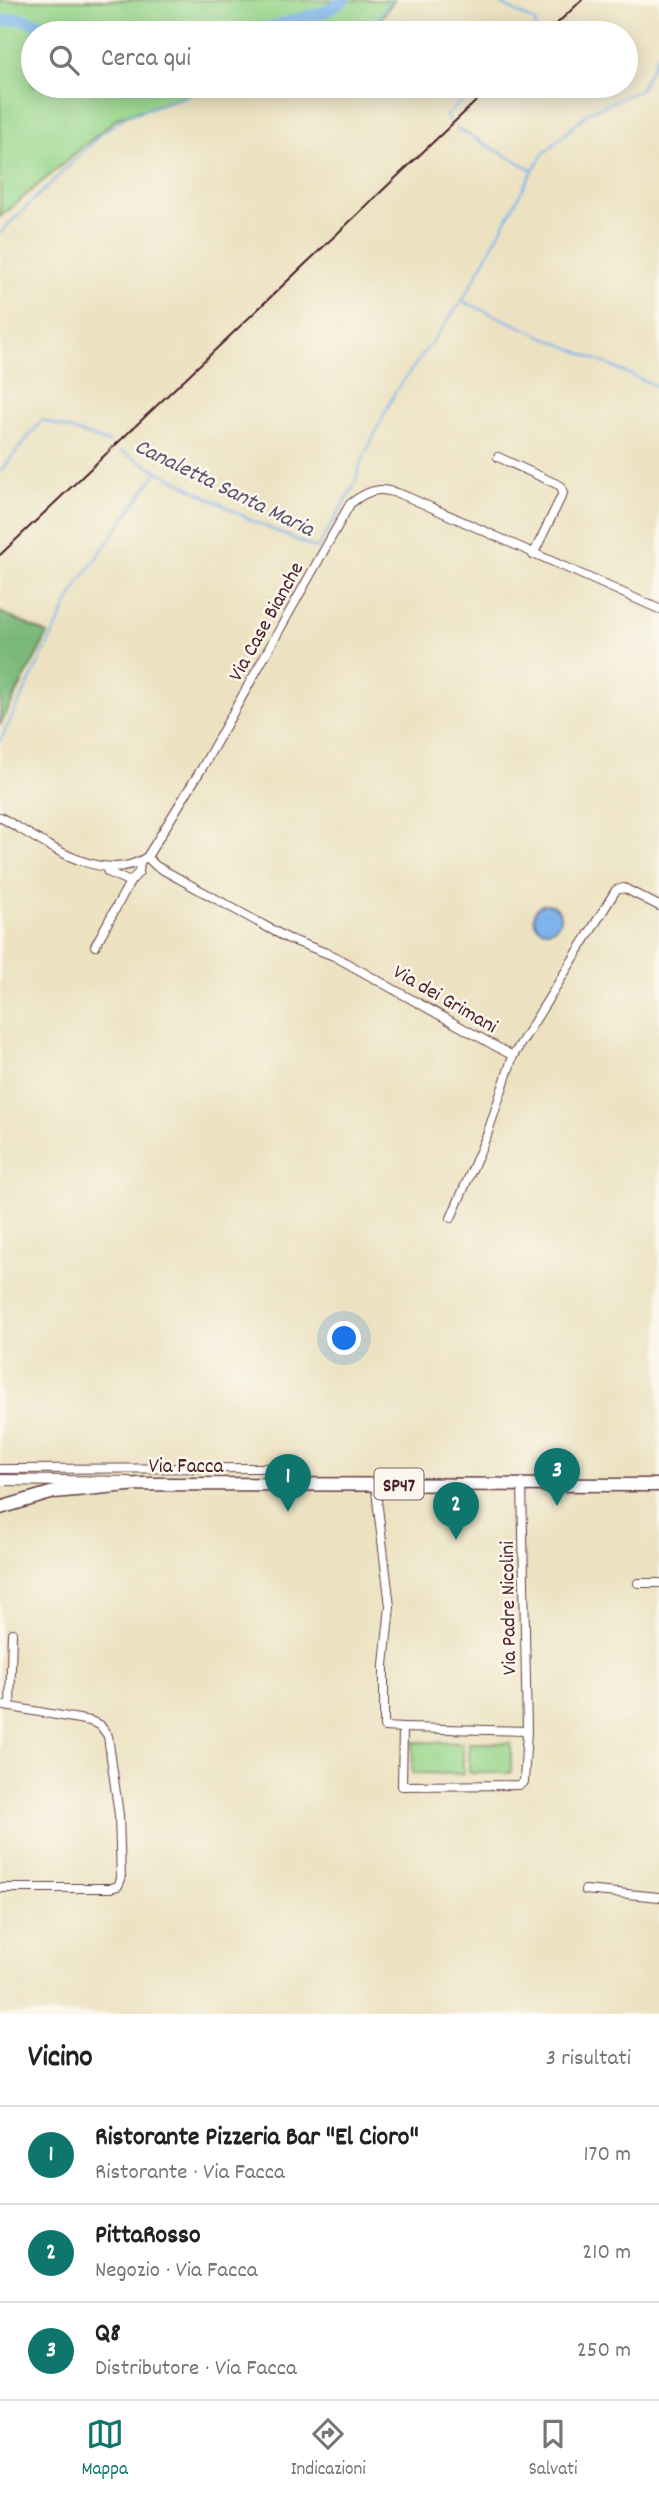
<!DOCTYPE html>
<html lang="it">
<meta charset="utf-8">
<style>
body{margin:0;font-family:Dekko,sans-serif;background:#f6f6f6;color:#222}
.you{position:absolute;left:345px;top:1339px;width:24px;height:24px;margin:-18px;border:5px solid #fff;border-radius:50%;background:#1a73e8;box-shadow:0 0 0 10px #1a73e833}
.badge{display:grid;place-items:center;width:46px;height:46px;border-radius:50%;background:#0f766e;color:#fff;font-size:23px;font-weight:700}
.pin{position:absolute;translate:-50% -58px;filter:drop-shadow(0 2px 4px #0008)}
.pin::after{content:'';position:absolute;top:37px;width:24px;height:21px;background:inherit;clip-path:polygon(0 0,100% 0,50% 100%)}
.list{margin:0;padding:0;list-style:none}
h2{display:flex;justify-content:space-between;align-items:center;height:91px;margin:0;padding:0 28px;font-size:30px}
h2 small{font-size:23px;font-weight:400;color:#767676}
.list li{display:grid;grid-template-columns:46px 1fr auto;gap:21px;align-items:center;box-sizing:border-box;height:98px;padding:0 28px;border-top:2px solid #e0e0e0}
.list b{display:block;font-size:26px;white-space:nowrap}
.list p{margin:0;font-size:23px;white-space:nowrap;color:#767676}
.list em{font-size:23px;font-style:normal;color:#767676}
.icon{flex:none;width:38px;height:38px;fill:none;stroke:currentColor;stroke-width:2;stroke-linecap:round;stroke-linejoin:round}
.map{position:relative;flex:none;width:659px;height:2014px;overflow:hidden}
.search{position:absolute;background:#fff;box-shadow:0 4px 18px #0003;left:21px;right:21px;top:21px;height:77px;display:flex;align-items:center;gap:18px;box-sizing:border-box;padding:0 24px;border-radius:38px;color:#767676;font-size:26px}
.sheet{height:385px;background:#fff}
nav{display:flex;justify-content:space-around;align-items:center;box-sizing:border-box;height:98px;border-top:2px solid #e0e0e0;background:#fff;font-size:19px;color:#767676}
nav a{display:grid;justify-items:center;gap:4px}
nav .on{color:#0f766e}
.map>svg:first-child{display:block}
.green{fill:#99d78d;stroke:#727b5c;stroke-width:2}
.forest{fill:#7ab878;stroke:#626c52;stroke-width:2}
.water{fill:#7bb4eb;stroke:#626a8b;stroke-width:2}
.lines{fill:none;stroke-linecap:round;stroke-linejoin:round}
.stream{stroke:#7bb4eb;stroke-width:2}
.river{stroke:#7bb4eb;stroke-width:12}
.minor-casing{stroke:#623c42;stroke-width:10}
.tertiary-casing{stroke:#623c42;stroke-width:12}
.primary-casing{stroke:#623c42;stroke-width:15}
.minor{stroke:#fff;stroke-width:8}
.tertiary{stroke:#fff;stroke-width:10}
.primary{stroke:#fff;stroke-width:12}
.rail{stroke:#4a1f2b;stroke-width:2}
.labels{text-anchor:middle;stroke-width:5;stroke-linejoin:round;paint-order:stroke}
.shield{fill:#fbf7ec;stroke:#7f6065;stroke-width:2}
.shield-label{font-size:19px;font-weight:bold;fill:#4a1f2b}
.street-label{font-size:21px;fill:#4a1f2b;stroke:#fbf7ec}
.water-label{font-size:23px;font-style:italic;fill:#5b536e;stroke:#fbf7ec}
</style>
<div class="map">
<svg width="659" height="2014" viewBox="0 0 659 2014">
<rect width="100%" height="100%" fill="#fbf7ec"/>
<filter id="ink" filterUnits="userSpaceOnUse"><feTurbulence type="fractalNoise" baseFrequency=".0143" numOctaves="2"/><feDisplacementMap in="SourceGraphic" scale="14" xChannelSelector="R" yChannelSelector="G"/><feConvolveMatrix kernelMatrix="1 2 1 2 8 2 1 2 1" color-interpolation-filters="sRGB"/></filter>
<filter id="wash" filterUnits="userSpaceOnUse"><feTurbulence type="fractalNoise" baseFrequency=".00686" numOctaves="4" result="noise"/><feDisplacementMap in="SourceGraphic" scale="28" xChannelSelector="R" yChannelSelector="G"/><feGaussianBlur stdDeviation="1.57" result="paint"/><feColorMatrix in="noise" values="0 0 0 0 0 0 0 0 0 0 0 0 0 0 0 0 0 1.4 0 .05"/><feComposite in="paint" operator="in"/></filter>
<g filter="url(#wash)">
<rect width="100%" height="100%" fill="#ece2c1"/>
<g class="green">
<polygon points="0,0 394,0 371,33 33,33 33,86 219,86 117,118 0,217"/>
<polygon points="413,1742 463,1743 463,1774 412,1773"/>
<rect x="469" y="1743" width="42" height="30"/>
</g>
<polygon class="forest" points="0,612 48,634 0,725"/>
<circle class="water" cx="547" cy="917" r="13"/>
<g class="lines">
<g class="stream">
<polyline points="494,0 535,22 536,29 532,33"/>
<polyline points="371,33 389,0"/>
<polyline points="450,122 446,116 478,86"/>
<polyline points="456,128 533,170 543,154 589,112 640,90 659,53"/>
<polyline points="0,233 100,135 126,116 216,86"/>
<polyline points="463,300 533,170"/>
<polyline points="120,451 255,522 317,549 354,486 360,465 395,392 462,301 659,387"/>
<polyline points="0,472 42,420 110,443"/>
<polyline points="0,741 78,584 158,471"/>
</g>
<g class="river">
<polyline points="0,21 22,19 68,33"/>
<polyline points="249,33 324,12 344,0"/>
</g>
</g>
</g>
<g filter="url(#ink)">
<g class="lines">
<g class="minor-casing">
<g id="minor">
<polyline points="498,457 561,486 563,493 533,555"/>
<path d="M0,817C40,839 101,888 147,857L202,768L350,504C372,486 384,487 410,498L659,609"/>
<polyline points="147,857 156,866 287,938 334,956 513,1056 616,890 624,888 659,906"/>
<polyline points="106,868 108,872 130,882 139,872 140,862"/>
<polyline points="95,946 130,882"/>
<polyline points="451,1218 487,1135 513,1056"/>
<polyline points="0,1469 275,1468"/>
<polyline points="375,1483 390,1606 384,1665 384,1727 403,1728"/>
<polyline points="522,1484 527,1731 524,1782 519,1785 402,1786 403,1728 527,1731"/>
<polyline points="638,1583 659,1583"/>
<polyline points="0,1705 90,1721 100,1725 108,1736 119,1815 121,1879 118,1886 111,1888 0,1888"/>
<polyline points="10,1707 12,1633"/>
<polyline points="585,1890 659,1897"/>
</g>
</g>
<g class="tertiary-casing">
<polyline id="tertiary" points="0,1480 129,1482"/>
</g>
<g class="primary-casing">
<polyline id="primary" points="0,1508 54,1492 139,1484 659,1485"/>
</g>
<use href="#minor" class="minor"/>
<use href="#tertiary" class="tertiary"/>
<use href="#primary" class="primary"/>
<g class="rail">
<polyline points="547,33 582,0"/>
<polyline points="0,555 492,86"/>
</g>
</g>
</g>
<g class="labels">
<rect class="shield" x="374.5" y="1468.5" width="49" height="31" rx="5"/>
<g class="shield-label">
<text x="399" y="1491">SP47</text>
</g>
<g class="street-label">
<text transform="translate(265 621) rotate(-61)" y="7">Via Case Bianche</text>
<text transform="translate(446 998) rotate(30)" y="7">Via dei Grimani</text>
<text x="186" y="1472">Via Facca</text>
<text transform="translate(507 1608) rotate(-91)" y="7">Via Padre Nicolini</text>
</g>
<g class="water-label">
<text transform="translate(225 486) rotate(26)" y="8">Canaletta Santa Maria</text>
</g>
</g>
</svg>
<div class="you"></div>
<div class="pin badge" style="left:288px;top:1512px">1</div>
<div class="pin badge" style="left:456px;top:1540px">2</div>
<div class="pin badge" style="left:557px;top:1506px">3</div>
<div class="search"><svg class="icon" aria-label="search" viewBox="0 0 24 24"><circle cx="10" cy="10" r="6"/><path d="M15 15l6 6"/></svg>Cerca qui</div>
</div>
<section class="sheet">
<h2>Vicino<small>3 risultati</small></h2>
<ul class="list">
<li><span class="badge">1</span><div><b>Ristorante Pizzeria Bar &quot;El Cioro&quot;</b><p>Ristorante · Via Facca</p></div><em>170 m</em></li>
<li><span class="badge">2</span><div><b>PittaRosso</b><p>Negozio · Via Facca</p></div><em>210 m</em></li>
<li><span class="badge">3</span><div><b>Q8</b><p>Distributore · Via Facca</p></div><em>250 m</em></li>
</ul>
</section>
<nav>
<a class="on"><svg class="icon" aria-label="map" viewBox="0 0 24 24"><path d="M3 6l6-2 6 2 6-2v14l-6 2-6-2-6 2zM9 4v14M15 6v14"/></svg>Mappa</a>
<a><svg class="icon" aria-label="directions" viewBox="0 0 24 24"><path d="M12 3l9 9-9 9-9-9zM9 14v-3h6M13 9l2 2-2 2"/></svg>Indicazioni</a>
<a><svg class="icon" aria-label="saved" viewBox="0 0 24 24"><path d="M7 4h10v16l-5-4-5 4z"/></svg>Salvati</a>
</nav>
